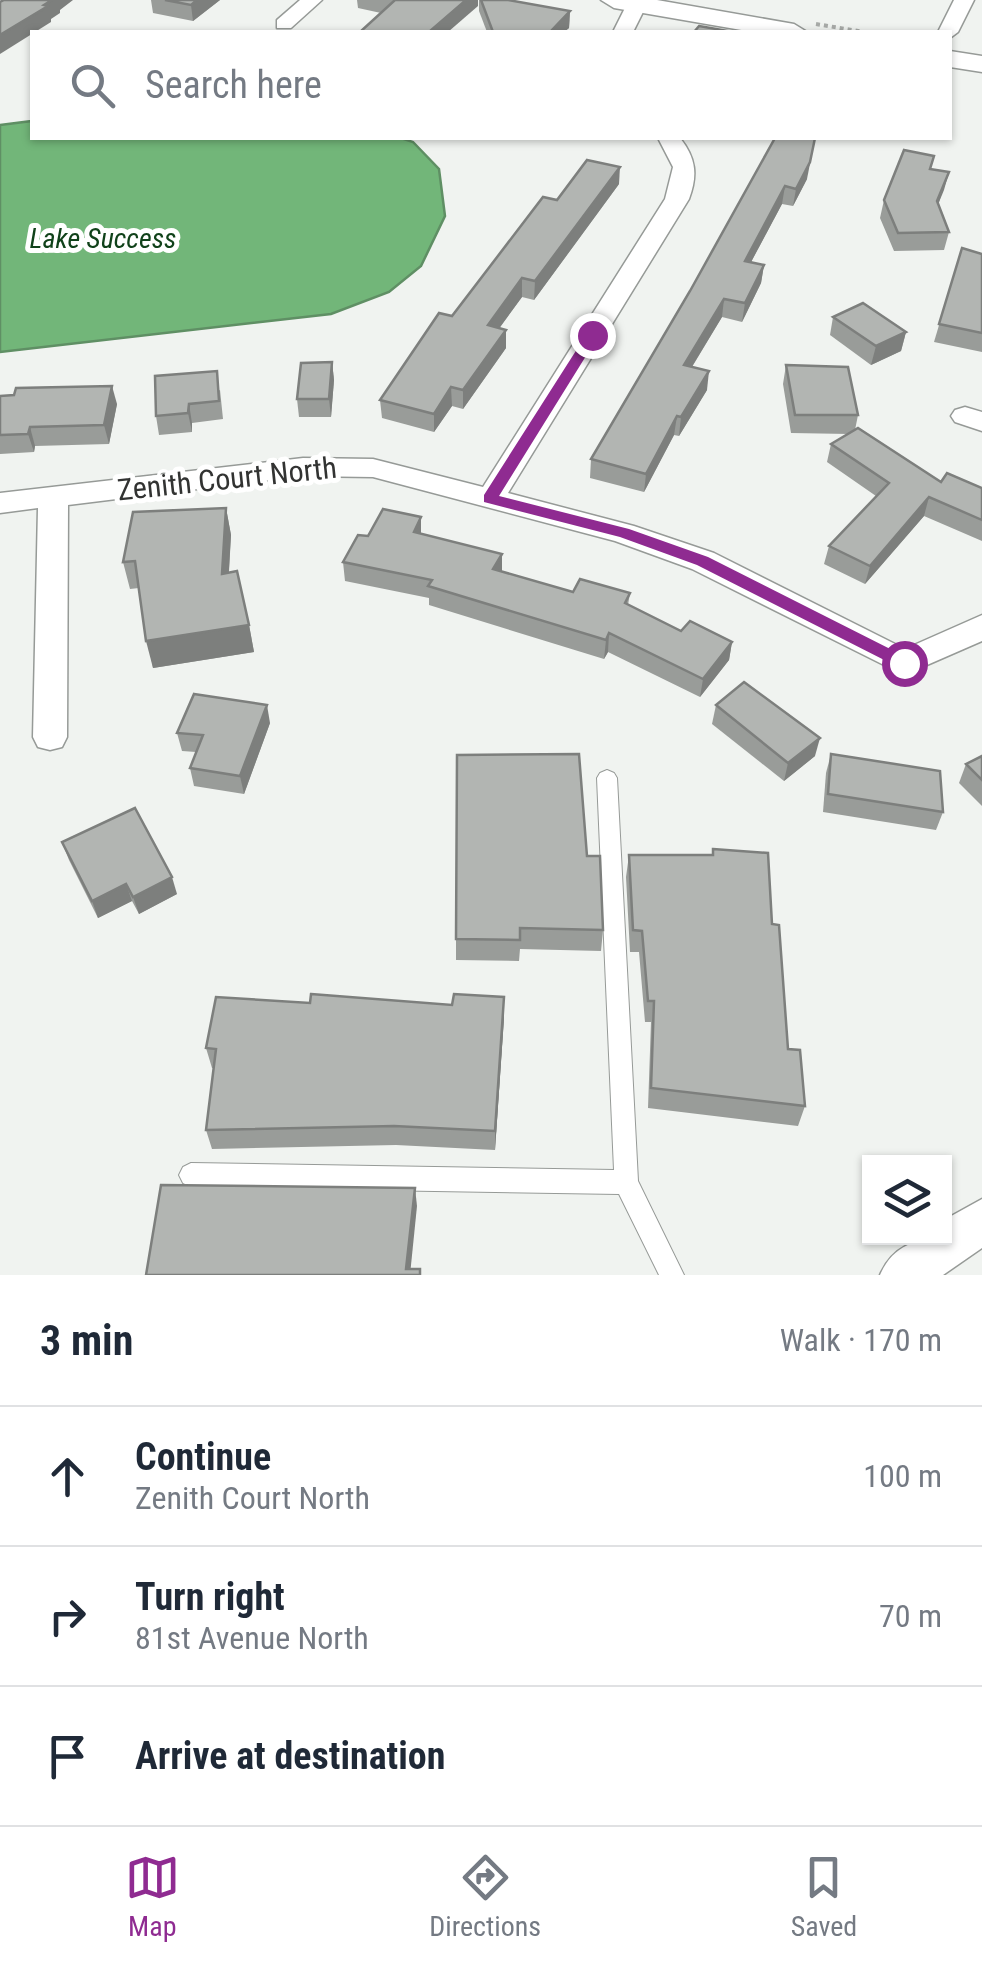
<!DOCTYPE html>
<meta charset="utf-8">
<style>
body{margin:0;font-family:"Roboto Condensed",sans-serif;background:#f6f6f7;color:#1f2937}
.controls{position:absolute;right:30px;bottom:30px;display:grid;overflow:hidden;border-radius:0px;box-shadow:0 2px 8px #0004}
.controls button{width:90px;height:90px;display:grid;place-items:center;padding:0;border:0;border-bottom:2px solid #e0e1e3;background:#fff;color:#1f2937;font:50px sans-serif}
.stop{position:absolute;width:30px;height:30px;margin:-22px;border:8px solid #8f2b91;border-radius:50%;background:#fff}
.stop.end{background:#8f2b91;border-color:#fff;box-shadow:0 2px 10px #0008}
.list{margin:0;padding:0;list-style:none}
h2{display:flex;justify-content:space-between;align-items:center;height:130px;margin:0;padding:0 40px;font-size:42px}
h2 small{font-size:32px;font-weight:400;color:#747a83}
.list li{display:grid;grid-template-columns:65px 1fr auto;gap:30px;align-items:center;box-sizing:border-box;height:140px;padding:0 40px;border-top:2px solid #e0e1e3}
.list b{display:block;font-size:38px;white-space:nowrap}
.list p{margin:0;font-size:32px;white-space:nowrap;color:#747a83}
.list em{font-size:32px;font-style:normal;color:#747a83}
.icon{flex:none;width:55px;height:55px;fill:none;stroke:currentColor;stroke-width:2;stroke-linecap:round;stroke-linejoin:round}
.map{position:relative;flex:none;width:982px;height:1275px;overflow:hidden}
.search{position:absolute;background:#fff;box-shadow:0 2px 8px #0004;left:30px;right:30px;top:30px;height:110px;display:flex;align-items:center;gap:25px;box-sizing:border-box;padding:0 35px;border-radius:0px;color:#747a83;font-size:38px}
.sheet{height:550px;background:#fff}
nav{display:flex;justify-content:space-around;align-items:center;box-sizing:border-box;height:140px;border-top:2px solid #e0e1e3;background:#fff;font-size:28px;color:#747a83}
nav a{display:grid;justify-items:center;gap:5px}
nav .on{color:#8f2b91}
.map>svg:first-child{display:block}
.water{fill:#72b679;stroke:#5f8f64;stroke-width:2.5}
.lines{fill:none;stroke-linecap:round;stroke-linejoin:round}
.service-casing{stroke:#969a97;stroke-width:2}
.minor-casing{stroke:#969a97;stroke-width:3}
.tertiary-casing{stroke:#969a97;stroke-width:3}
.path{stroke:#a8aba8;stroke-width:4;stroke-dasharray:4 4;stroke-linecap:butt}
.service{fill:#fff;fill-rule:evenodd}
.minor{fill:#fff;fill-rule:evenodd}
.tertiary{fill:#fff;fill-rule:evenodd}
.wall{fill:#999c99}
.shaded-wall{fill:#7d7f7d}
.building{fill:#b2b5b2;stroke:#7d7f7d;stroke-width:2.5}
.route{fill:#8f2b91}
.labels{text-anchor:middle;stroke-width:10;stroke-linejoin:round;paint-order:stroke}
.far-water-label{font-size:28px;font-style:italic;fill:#10421a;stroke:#fff}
.street-label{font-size:30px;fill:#323332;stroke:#fff}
</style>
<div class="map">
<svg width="982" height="1275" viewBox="0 0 982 1275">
<rect width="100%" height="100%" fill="#f0f3f0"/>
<polygon class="water" points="32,121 32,138 401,138 413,142 439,169 445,216 421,266 389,292 331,314 0,352 0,125"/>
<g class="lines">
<g class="service-casing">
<polygon id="service" points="607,770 614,773 617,778 638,1181 684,1275 659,1275 619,1194 191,1187 183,1183 179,1175 183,1167 191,1163 614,1170 597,778 600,773"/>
</g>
<g class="minor-casing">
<g id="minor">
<polygon points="300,0 322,0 291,28 277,28 277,20"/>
<polygon points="629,0 649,0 633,32 613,32"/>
<polygon points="954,0 974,0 958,32 950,38 950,32 938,32"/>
<path d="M658,138H680C696,158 698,175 689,199L508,493L634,526L714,553L905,649L982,615V641L904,675L692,569L615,541L373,477L303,476L68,505L67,737L62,747L50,750L38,747L33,737L38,508L0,513V493L303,458L373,459L483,487L665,199L673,167Z"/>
<polygon points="965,407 982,412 982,431 955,422 951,416 955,410"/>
<path d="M982,1199V1248L943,1275H880C892,1247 915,1238 944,1238V1220Z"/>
</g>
</g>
<g class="tertiary-casing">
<g id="tertiary">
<polygon points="601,0 657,0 794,24 807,32 753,32 614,8"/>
<polygon points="950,51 982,56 982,72 950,67"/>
</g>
</g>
<polyline class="path" points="816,24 864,32"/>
<use href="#service" class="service"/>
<use href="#minor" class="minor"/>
<use href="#tertiary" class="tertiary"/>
</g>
<g class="wall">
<polygon points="151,0 220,0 193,21 153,13"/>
<polygon points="357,0 478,0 478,6 381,13 358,8"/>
<polygon points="479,0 508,0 570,11 569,28 564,32 487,32 479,11"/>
<polygon points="775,138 807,179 793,206 782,204 751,262 764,265 761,283 742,322 722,317 692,367 707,390 679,436 674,435 644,492 590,478 591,459 690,291"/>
<polygon points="931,170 949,172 938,205 949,232 944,250 894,251 880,218 884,200"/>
<polygon points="619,184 534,300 522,297 499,328 506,348 463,409 452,406 434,432 382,418 380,400 452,316 557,200"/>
<polygon points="962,248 982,254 982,352 934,342"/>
<polygon points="833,317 906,332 901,351 871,365 830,335"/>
<polygon points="332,362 334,380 331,417 299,417 297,399"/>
<polygon points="786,365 858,415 855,430 941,482 982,488 982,541 924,516 865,584 824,564 829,546 876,496 827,462 831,444 849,434 791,433 783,384"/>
<polygon points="220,390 223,419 192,423 192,432 159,435 156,416"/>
<polygon points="0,396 117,404 109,444 35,446 34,452 0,454"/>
<polygon points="226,508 231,535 229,572 249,625 254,652 153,668 139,588 130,589 123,562"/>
<polygon points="421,533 502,571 573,592 630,593 628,605 681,631 732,642 729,660 700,697 608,652 604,659 429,605 429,598 345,581 343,562 368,536"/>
<polygon points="716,705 815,756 784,781 712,724"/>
<polygon points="270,723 244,794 194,786 190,768 196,752 182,751 177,733"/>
<polygon points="831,754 943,812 936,830 823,812 826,773"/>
<polygon points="982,756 982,806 959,783 966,764"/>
<polygon points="62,842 177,894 139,914 132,901 98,918 69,860"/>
<polygon points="713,849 772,924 788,1049 805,1106 798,1126 648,1108 651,1022 645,1022 639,952 630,952 626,877 629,855 712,855"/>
<polygon points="587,856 603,930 601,951 520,949 519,961 456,960 456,939"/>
<polygon points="504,1018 495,1150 396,1145 212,1149 206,1130 214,1068 212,1068 206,1048"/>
</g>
<g class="shaded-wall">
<polygon points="52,0 73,0 60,10 60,13 51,19 51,22 0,54 0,35"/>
<polygon points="197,0 220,0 193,21 191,5"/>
<polygon points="466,0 478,0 478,6 448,32 429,32"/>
<polygon points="570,11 569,28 564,32 550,32"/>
<polygon points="815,138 807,179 793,206 796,189"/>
<polygon points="620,167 619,184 534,300 535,281"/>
<polygon points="949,172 944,190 932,219 937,201"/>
<polygon points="785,186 782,204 742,279 745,261"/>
<polygon points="764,265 761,283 742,322 745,303"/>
<polygon points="522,278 522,297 488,344 488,325"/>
<polygon points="724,299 722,317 682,383 684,365"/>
<polygon points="506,330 506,348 463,409 463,390"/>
<polygon points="906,332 901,351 871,365 876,346"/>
<polygon points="332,362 334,380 331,417 329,399"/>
<polygon points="709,371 707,390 679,436 681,417"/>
<polygon points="112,386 117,404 109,444 104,425"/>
<polygon points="451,387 452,406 434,432 434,414"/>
<polygon points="189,404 192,423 192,432 188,413"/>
<polygon points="677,416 674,435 644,492 646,474"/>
<polygon points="30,427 35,446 34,452 28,434"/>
<polygon points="929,497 924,516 865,584 870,566"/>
<polygon points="226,508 231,535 227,601 222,574"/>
<polygon points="421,517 421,535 414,532"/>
<polygon points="502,554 502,573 493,569"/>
<polygon points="249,625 254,652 153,668 146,641"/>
<polygon points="609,633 608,652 604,659 606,640"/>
<polygon points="732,642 729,660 700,697 703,679"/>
<polygon points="267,705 270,723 244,794 240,776"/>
<polygon points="820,738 815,756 784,781 788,763"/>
<polygon points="172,877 177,894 139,914 133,897"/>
<polygon points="126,884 132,901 98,918 92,901"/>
<polygon points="504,997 504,1018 495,1150 495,1131"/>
<polygon points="415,1188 417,1206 410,1275 406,1269"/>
</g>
<g class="building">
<polygon points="4,0 52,0 44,5 48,6 0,35 0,2"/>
<polygon points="165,0 197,0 191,5"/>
<polygon points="395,0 466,0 429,32 360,32"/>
<polygon points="481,0 508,0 570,11 550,32 493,32"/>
<polygon points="699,26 728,31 727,32 694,32"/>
<polygon points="775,138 815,138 810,162 796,189 785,186 745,261 764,265 745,303 724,299 684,365 709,371 681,417 677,416 646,474 591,459 690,291"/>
<polygon points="904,150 934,156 930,169 949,172 937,201 949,232 898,233 884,200"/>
<polygon points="587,160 620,167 535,281 522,278 488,325 506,330 463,390 451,387 434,414 380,400 439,313 452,316 543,197 557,200"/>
<polygon points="962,248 982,254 982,333 939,324"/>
<polygon points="863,303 906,332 876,346 833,317"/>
<polygon points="332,362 329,399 297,399 301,363"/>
<polygon points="786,365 848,367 858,415 795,415"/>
<polygon points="217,371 219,401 189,404 188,413 156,416 155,376"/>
<polygon points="112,386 104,425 30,427 28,434 0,435 0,396 14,395 16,388"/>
<polygon points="858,428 941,482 947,473 982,488 982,520 929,497 870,566 829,546 889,483 831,444"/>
<polygon points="226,508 222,574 237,571 249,625 146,641 135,561 123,562 133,512"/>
<polygon points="383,509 421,517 414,532 502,554 493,569 573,592 580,579 630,593 625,603 681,631 690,621 732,642 703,679 609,633 606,640 428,586 432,580 343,562 358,535 368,536"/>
<polygon points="744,682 820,738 788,763 716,705"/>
<polygon points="194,694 267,705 240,776 190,768 203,735 177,733"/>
<polygon points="579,754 587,856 600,856 603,930 520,928 520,940 456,939 457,755"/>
<polygon points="831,754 940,771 943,812 828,794"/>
<polygon points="982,756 982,780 966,764"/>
<polygon points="135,808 172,877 133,897 126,884 92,901 62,842"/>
<polygon points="713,849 768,853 772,924 779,925 788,1049 800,1050 805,1106 651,1088 654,1001 648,1001 642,931 633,930 629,855 713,855"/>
<polygon points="311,994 452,1005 454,994 504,997 495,1131 394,1126 206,1130 216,1049 206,1048 216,997 310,1003"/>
<polygon points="161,1185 415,1188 406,1269 420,1269 420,1275 146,1275"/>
</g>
<polygon class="route" points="592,331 599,335 499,496 629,529 708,557 910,659 910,667 898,667 697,565 620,537 484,502 484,495 586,335"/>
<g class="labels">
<g class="far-water-label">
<text x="103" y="248">Lake Success</text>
</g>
<g class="street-label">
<text transform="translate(227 479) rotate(-6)" y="10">Zenith Court North</text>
</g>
</g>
</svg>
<div class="controls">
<button><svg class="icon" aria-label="layers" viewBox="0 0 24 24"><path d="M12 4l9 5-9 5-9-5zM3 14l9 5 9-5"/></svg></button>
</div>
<div class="stop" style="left:904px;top:663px"></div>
<div class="stop end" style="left:592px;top:335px"></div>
<div class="search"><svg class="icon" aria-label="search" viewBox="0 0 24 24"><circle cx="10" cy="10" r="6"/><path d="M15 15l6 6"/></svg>Search here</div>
</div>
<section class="sheet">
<h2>3 min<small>Walk · 170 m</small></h2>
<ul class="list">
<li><svg class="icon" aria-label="ahead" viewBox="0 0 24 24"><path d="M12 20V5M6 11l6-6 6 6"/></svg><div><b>Continue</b><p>Zenith Court North</p></div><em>100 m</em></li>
<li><svg class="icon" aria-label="right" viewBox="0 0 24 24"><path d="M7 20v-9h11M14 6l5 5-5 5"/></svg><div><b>Turn right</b><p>81st Avenue North</p></div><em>70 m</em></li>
<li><svg class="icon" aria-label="arrive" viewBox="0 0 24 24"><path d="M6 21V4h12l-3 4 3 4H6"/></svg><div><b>Arrive at destination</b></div></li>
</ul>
</section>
<nav>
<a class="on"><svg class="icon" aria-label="map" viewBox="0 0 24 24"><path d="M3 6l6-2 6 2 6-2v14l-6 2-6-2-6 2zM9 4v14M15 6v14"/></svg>Map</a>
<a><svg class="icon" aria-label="directions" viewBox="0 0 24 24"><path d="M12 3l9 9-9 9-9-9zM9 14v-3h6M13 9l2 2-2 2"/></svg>Directions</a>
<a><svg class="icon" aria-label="saved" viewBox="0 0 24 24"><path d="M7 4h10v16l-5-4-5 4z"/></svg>Saved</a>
</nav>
